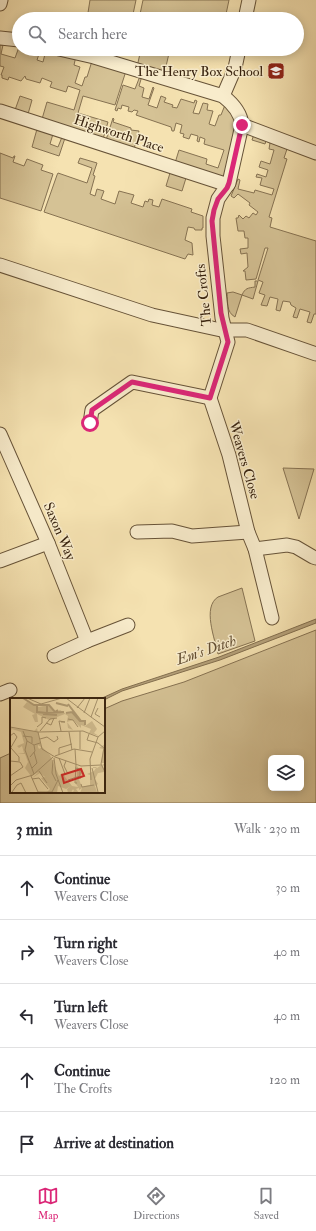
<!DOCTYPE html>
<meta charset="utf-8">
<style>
body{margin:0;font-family:"IM FELL Double Pica",serif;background:#f7f7f7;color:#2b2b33}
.controls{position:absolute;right:12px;bottom:12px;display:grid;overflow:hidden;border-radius:6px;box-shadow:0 2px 10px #0003}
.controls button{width:36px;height:36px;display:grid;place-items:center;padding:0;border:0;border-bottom:1px solid #e1e1e2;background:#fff;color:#2b2b33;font:20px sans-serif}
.stop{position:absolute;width:12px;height:12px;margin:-9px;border:3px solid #db2777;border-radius:50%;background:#fff}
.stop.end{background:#db2777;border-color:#fff;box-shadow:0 1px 4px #0008}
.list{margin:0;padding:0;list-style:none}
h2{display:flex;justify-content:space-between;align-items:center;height:52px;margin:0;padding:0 16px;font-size:17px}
h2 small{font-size:13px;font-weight:400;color:#7c7c81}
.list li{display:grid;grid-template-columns:26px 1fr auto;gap:12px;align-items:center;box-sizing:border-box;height:64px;padding:0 16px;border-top:1px solid #e1e1e2}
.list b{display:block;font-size:15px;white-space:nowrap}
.list p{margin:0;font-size:13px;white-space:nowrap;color:#7c7c81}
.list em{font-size:13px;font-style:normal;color:#7c7c81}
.icon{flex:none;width:22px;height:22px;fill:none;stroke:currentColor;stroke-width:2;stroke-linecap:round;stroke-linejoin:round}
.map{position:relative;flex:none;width:316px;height:803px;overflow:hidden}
.search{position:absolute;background:#fff;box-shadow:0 2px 10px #0003;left:12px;right:12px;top:12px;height:44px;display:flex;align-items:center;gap:10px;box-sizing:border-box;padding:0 14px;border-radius:22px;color:#7c7c81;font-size:15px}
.sheet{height:372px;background:#fff}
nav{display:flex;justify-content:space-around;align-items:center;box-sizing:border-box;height:56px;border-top:1px solid #e1e1e2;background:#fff;font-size:11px;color:#7c7c81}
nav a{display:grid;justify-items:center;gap:2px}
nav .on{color:#db2777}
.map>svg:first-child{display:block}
.green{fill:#d5c295;stroke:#867252;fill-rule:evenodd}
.water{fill:#b5a17a;stroke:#836f4f}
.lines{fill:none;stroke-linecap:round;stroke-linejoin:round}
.street-casing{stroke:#675338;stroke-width:15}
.street{stroke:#f8eccc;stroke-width:13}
.route{stroke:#db2777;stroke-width:5}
.labels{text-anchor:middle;stroke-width:3;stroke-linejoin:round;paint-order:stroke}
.poi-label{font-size:14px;fill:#38230f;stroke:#f8eccc;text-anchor:end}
.street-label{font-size:14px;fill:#38230f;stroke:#f8eccc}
.water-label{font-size:15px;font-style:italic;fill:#644f34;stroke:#f8eccc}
.inset-river{fill:none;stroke:#b5a17a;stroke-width:2}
.inset-road{fill:none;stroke:#a99670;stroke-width:1}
.view{fill:#d62828;fill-opacity:0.15;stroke:#d62828;stroke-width:2}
.inset-edge{fill:none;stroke:#38230f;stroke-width:2}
</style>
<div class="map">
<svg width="316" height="803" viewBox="0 0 316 803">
<rect width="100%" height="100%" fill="#f5e2b1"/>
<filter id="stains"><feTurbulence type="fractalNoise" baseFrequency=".005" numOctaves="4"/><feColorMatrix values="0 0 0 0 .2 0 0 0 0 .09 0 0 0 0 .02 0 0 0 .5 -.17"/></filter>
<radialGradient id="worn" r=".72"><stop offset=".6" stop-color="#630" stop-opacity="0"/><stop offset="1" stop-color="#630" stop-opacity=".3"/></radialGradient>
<g class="green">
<polygon points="90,0 136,0 132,19 87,19"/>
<polygon points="143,0 229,0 225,19 147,19 148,14 143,13 141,19 139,19"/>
<polygon points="0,45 3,45 1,54 15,58 19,47 19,49 38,49 39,54 37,60 43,62 46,50 76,56 74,65 80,67 75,83 82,86 85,77 87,77 92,61 126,71 115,105 83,96 78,113 108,122 103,139 42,119 47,102 74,110 80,90 68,86 66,92 50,87 52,82 42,78 40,83 26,79 25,76 21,81 9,77 8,80 2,78 2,75 1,75 4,67 0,66"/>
<polygon points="141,49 170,49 164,75 137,67"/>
<polygon points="140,76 142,76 139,86 144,88 142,97 149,99 153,87 154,88 148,105 157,108 161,96 166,98 164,102 173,105 172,107 177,108 181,99 194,103 195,100 197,101 193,113 199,114 203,103 208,104 207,110 213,111 209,124 215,126 219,115 221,115 225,105 234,112 237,122 224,177 223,177 175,163 179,150 207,159 206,164 218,168 224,150 204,144 205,139 200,137 199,142 197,141 198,136 191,134 189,139 183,137 184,134 180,133 182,125 176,123 174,131 172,131 171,127 136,115 138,111 134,110 132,112 128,111 129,107 122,105 121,109 118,108 117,111 115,110 123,85 135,89"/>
<polygon points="20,96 32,100 28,114 15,110"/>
<polygon points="113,118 114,119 113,122 131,128 131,130 139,131 134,149 106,140"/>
<polygon points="37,129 53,134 50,144 58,147 62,137 65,138 59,156 32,147"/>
<polygon points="257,135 287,149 284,158 287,159 269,217 272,218 270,227 316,241 316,314 314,314 311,323 307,322 310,312 300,309 297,318 293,317 296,308 291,305 290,302 283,301 280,311 276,310 278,299 270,297 267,306 261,305 265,295 259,293 263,282 258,280 268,248 265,248 256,279 246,280 245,271 243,271 248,267 247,253 241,254 240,249 248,248 248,238 245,238 244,231 238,231 236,218 238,218 239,215 243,219 246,216 249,218 253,213 256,215 258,212 249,205 250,203 238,194 234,198 231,196 238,179 240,180 238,189 254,193 255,190 272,195 274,189 260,185 262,178 256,177 257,174 266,177 268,170 259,167 261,161 270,164 274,150 269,149 270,143 266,141 265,144 252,140 253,137"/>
<polygon points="0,153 13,158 14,156 15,156 13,162 24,166 27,159 43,165 41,170 53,174 41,211 0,198"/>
<polygon points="80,158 97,163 93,175 95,176 90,194 95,196 97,189 104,191 101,199 115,204 119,191 134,195 131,203 143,207 145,201 148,202 149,199 153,200 152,205 159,207 162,199 192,209 191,212 203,216 203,228 202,228 202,230 195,230 194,228 188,227 185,240 192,243 193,255 188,254 185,259 44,212 57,175 58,173 87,183 92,168 78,163"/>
<polygon points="170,173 186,178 182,191 166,186"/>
<path d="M255,281H258L253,299L242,295L235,317C226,312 228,302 227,293L233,292L242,295C245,288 248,288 255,287Z"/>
<polygon points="283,468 314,469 299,519"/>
<path d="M242,588L255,641L218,654C215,639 202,607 218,597Z"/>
<path d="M316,630V803H0V758L11,753V792H104V709L122,701L184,682ZM271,758H301V788H271Z"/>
</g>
<polygon class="water" points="316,619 316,623 220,660 122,691 104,700 100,699 122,689 219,657"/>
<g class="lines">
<g class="street-casing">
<g id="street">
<polyline points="0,4 1,0"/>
<polyline points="245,19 249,0"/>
<polyline points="0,38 19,40"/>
<path d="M59,49L94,57L223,96C232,103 241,113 242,125L316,153"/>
<polyline points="223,96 235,68 239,49"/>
<polyline points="0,111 228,185"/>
<polyline points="242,125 229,183 218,199 213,218 213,236 222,318 228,342 210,398 229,455 248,532 255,549 272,618"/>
<polyline points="0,265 152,315 221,330 247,330 316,354"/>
<polyline points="90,423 92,410 132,382 210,398"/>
<polyline points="0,434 48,543 87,641"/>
<polyline points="137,532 172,531 192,536 248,532"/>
<polyline points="255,549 287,545 296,547 313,557 316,558"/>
<polyline points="0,561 48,543"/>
<polyline points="54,656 87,641 128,625"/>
<polyline points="0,694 10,690"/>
</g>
</g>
<use href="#street" class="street"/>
</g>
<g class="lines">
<polyline class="route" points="90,423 92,410 132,382 210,398 228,342 221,313 212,221 214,210 218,199 227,188 229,183 242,125"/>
</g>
<defs>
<g id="school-square" transform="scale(0.9)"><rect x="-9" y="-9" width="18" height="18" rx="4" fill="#8f2418" stroke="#f8eccc"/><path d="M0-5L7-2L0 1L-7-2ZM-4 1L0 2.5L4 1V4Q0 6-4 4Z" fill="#fff"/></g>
</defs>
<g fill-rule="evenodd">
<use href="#school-square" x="276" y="71"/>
</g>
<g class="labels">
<g class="poi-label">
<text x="263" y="76">The Henry Box School</text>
</g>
<g class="street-label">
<text transform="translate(119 133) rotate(18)" y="5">Highworth Place</text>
<text transform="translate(203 295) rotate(-96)" y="5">The Crofts</text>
<text transform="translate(245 460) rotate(74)" y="5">Weavers Close</text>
<text transform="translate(60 531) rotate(67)" y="5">Saxon Way</text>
</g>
<g class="water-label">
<text transform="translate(206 650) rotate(-19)" y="5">Em's Ditch</text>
</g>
</g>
<g transform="translate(10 698)">
<rect width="95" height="95" fill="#f5e2b1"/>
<path d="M17,4L29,9L39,7L45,15L50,12L56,16L62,14L70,23H75V28L82,23L87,31L84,35L89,38L79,35L81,31L71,27V30L63,22L57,24L63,32L58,30L57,23L58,18L55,16L39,22L27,16L28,24H25L22,17L25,16L13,9ZM0,30L24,33L27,30L31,49L28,47V49L29,51L32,49L40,57L49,78L52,75L62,88L68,89L66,86V79L69,78H67V68L71,74H74L68,79L72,89L80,87V77L77,76L84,73L86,70H83V69H86L87,70L95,65H91L93,51L89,50L95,46V67L93,68L95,75L94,74L83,76L88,75L85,81L88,86L85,88L87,94L70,95L72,90L69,92V90L66,91L69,95L62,94L64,93L63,91L61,95H58L57,91L61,88L56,91L48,88L47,95L37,94L40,91L31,80L35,79L30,75L22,80L29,74L21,78L15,70L18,64L15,56H7L14,55L12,48L9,50L7,48L14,45L11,34L2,31L0,33Z" fill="#d5c295"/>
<path class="inset-river" d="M13,0L24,7H39L45,14L48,12M46,5L58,8M58,6L71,23M27,8V14L37,15M37,8V15L54,14M56,15L62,14L70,23H75V27M33,16L47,17"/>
<path class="inset-road" d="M17,0L31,6L52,0M56,0L81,19M88,0L81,19L95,29M67,10L75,0M88,10L85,16L90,19M74,15L80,0M58,21L63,22L68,29M36,25L41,27L44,20M0,29L28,34L73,33L88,39L95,33M27,29L32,25V19L36,20M13,33L17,43L24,47L30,45M30,33L40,21L47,20M51,33L49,23L55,24H51M70,33V51M28,34L32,51L45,59M59,34L62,52M79,36L77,42L88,45M0,38L4,35L7,39L0,51M13,38L22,39V45M30,41L37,39L44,44L48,41L47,38M17,43L15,52L24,76M88,45L94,50L91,66L95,74M1,50L9,59V63M65,51L66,67M49,56V50L62,46M45,58L64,51L82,54M20,59L25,53L24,47M45,59L71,68L91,67M44,60L46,76L53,95M49,60L55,76M43,62L42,75L46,83M0,63L10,64L13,69L0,78M56,63L54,68L58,76M66,67L65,85H67M22,70L27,65L24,54M65,70L70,71V81M82,70L88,94M29,73L37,85M21,78L28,94H42L48,82M22,81L29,80L38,91M58,82L70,78M81,82L80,61L88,39M71,86L72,89L84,87M0,88L6,82L23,77L43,59M2,94L7,87L11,85L16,95"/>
<path class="view" d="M71,71L74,78L54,85L52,77Z"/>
<rect width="95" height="95" class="inset-edge"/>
</g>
<rect width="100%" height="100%" filter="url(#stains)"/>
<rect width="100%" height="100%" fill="url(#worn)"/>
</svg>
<div class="controls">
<button><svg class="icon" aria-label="layers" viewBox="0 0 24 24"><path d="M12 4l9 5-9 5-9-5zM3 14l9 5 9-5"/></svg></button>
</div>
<div class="stop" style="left:90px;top:423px"></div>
<div class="stop end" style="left:242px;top:125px"></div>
<div class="search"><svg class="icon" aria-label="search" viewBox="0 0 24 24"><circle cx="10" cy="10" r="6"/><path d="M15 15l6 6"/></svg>Search here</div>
</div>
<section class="sheet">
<h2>3 min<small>Walk · 230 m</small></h2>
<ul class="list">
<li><svg class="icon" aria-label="ahead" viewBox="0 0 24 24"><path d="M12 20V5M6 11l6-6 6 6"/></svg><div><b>Continue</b><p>Weavers Close</p></div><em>30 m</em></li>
<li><svg class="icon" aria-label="right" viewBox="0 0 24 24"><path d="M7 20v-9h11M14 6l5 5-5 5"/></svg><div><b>Turn right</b><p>Weavers Close</p></div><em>40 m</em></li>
<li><svg class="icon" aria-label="left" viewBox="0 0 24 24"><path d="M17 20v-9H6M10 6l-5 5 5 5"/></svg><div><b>Turn left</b><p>Weavers Close</p></div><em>40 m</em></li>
<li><svg class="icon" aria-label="ahead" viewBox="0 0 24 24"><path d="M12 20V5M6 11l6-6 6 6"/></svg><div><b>Continue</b><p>The Crofts</p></div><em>120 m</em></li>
<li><svg class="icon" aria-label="arrive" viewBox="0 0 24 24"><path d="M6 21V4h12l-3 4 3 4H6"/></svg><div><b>Arrive at destination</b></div></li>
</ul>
</section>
<nav>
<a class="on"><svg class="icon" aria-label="map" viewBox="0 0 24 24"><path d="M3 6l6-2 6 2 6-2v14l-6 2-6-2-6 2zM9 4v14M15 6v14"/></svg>Map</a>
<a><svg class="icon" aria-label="directions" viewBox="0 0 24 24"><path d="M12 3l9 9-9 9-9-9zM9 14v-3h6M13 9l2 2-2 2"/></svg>Directions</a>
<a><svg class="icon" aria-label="saved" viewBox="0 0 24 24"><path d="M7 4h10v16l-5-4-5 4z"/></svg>Saved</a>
</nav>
